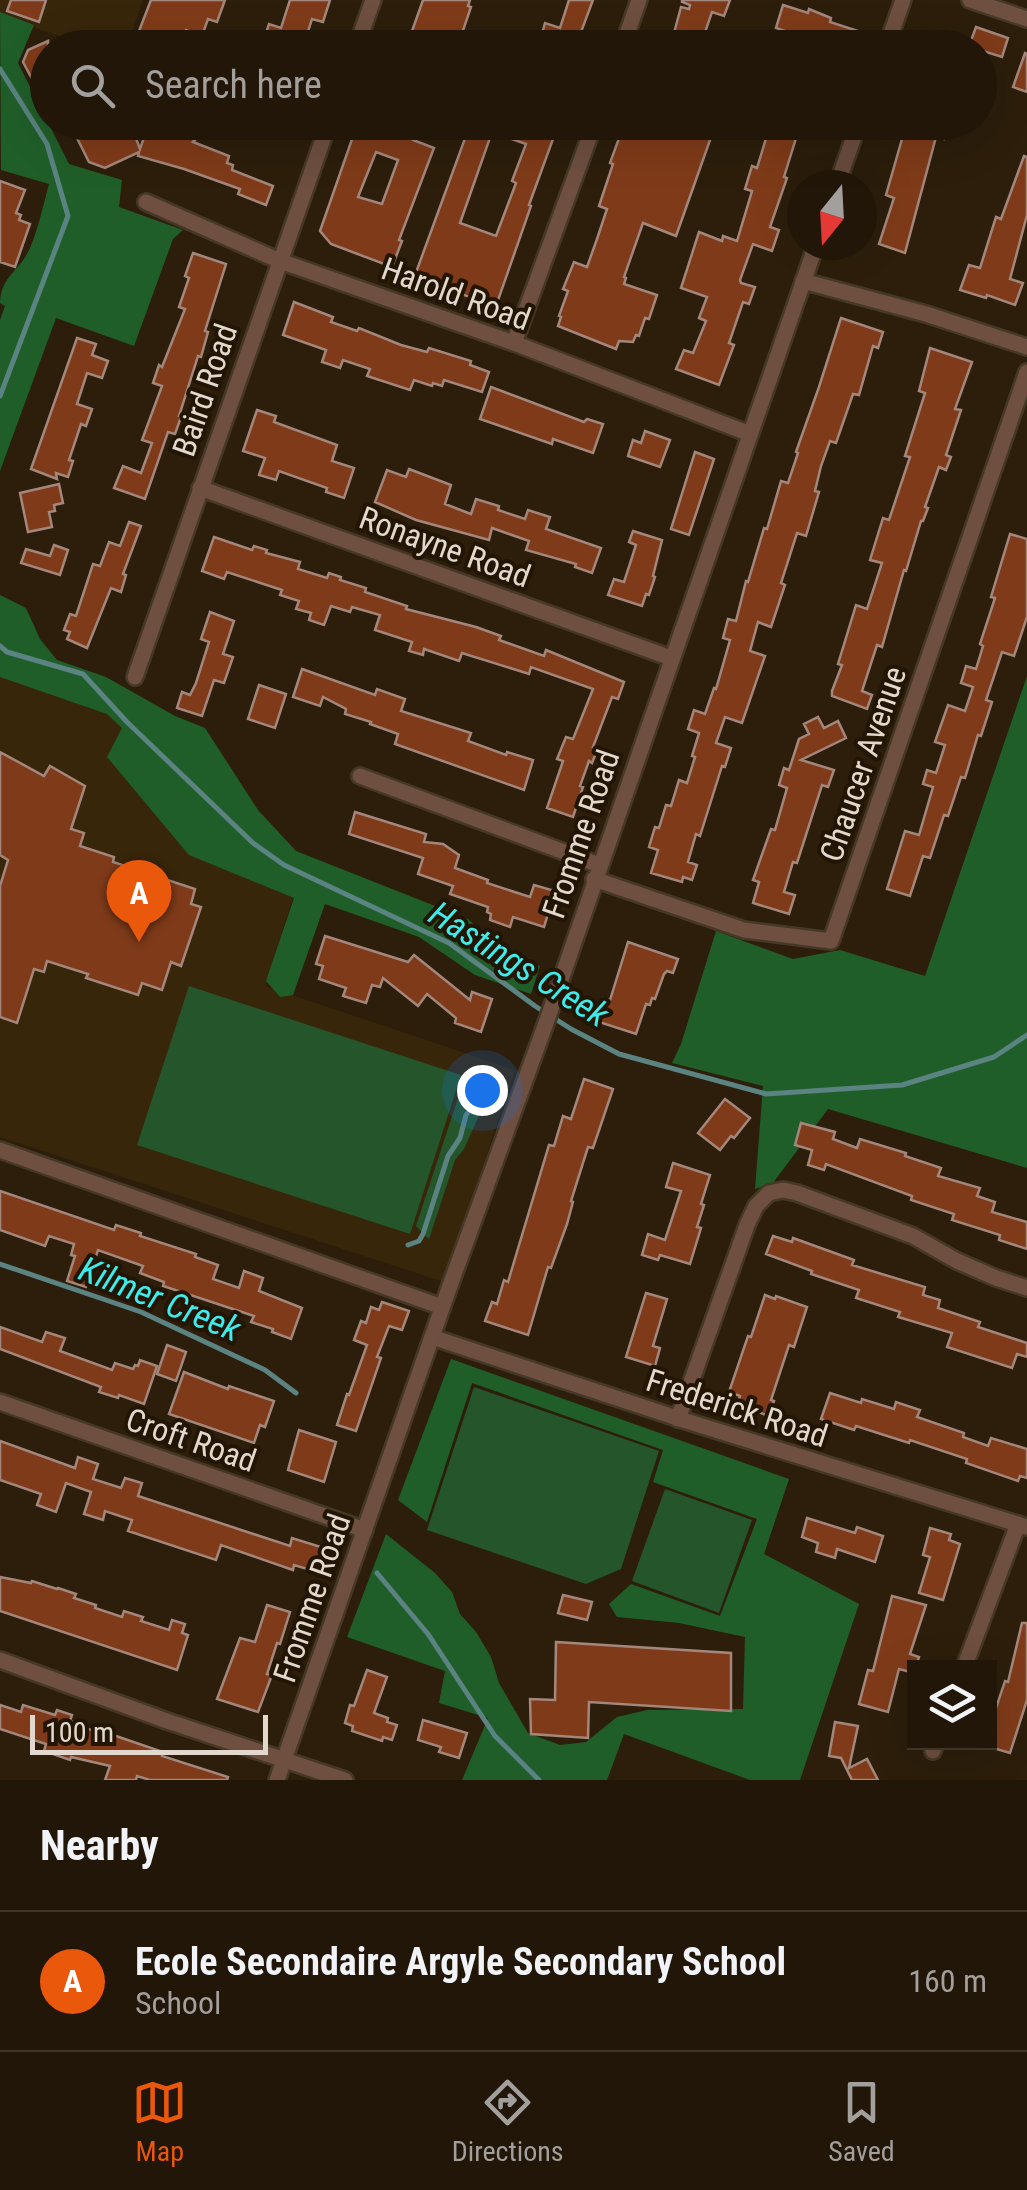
<!DOCTYPE html>
<style>
body{margin:0;font-family:"Roboto Condensed",sans-serif;background:#2d2316;color:#f1f3f6}
.controls{position:absolute;right:30px;bottom:30px;display:grid;overflow:hidden;border-radius:0px;box-shadow:0 10px 40px #0002}
.controls button{width:90px;height:90px;display:grid;place-items:center;padding:0;border:0;border-bottom:2px solid #3e3529;background:#211608;color:#f1f3f6;font:50px sans-serif}
.compass{position:absolute;left:787px;top:170px;width:90px;height:90px;border-radius:50%;background:#211608;box-shadow:0 10px 40px #0002;rotate:198deg}
.scale{position:absolute;left:30px;bottom:25px;width:238px;box-sizing:border-box;padding-left:10px;border:5px solid #e2d8cd;border-top:0;font-size:28px;line-height:35px;white-space:nowrap;color:#e2d8cd;-webkit-text-stroke:8px #231503;paint-order:stroke}
.you{position:absolute;left:482px;top:1090px;width:35px;height:35px;margin:-25px;border:8px solid #fff;border-radius:50%;background:#1a73e8;box-shadow:0 0 0 15px #1a73e833}
.badge{display:grid;place-items:center;width:65px;height:65px;border-radius:50%;background:#ea580c;color:#fff;font-size:32px;font-weight:700}
.pin{position:absolute;translate:-50% -82px;filter:drop-shadow(0 2px 5px #0008)}
.pin::after{content:'';position:absolute;top:52px;width:35px;height:30px;background:inherit;clip-path:polygon(0 0,100% 0,50% 100%)}
.list{margin:0;padding:0;list-style:none}
h2{display:flex;justify-content:space-between;align-items:center;height:130px;margin:0;padding:0 40px;font-size:42px}
h2 small{font-size:32px;font-weight:400;color:#a29f9c}
.list li{display:grid;grid-template-columns:65px 1fr auto;gap:30px;align-items:center;box-sizing:border-box;height:140px;padding:0 40px;border-top:2px solid #3e3529}
.list b{display:block;font-size:38px;white-space:nowrap}
.list p{margin:0;font-size:32px;white-space:nowrap;color:#a29f9c}
.list em{font-size:32px;font-style:normal;color:#a29f9c}
.icon{flex:none;width:55px;height:55px;fill:none;stroke:currentColor;stroke-width:2;stroke-linecap:round;stroke-linejoin:round}
.map{position:relative;flex:none;width:1027px;height:1780px;overflow:hidden}
.search{position:absolute;background:#211608;box-shadow:0 10px 40px #0002;left:30px;right:30px;top:30px;height:110px;display:flex;align-items:center;gap:25px;box-sizing:border-box;padding:0 35px;border-radius:55px;color:#a29f9c;font-size:38px}
.sheet{height:270px;background:#211608}
nav{display:flex;justify-content:space-around;align-items:center;box-sizing:border-box;height:140px;border-top:2px solid #3e3529;background:#211608;font-size:28px;color:#a29f9c}
nav a{display:grid;justify-items:center;gap:5px}
nav .on{color:#ea580c}
.map>svg:first-child{display:block}
.built{fill:#38260b}
.green{fill:#25552a}
.forest{fill:#205e29}
.lines{fill:none;stroke-linecap:round;stroke-linejoin:round}
.stream{stroke:#5a8381;stroke-width:5}
.building{fill:#7f3b19;stroke:#a3877c;stroke-width:2.5;fill-rule:evenodd}
.street-casing{stroke:#453826;stroke-width:20}
.street{stroke:#6e4f40;stroke-width:15}
.labels{text-anchor:middle;stroke-width:8;stroke-linejoin:round;paint-order:stroke}
.street-label{font-size:32px;fill:#e2d8cd;stroke:#231503}
.water-label{font-size:35px;font-style:italic;fill:#3dedee;stroke:#231503}
</style>
<div class="map">
<svg width="1027" height="1780" viewBox="0 0 1027 1780">
<rect width="100%" height="100%" fill="#2c1e0b"/>
<g class="built">
<polygon points="0,0 143,0 127,47 91,47 0,16"/>
<polygon points="0,663 87,695 126,729 293,898 265,986 515,1070 444,1282 0,1137"/>
</g>
<g class="green">
<polygon points="189,986 461,1075 410,1234 137,1145"/>
<polygon points="458,1098 471,1098 481,1111 464,1149 455,1160 429,1239 416,1226"/>
<polygon points="474,1387 659,1451 621,1569 586,1584 427,1530"/>
<polygon points="665,1489 752,1520 719,1613 632,1581"/>
</g>
<g class="forest">
<path d="M0,12L34,25L18,63L69,164L122,180L119,207L183,230L173,239L134,346L56,318L0,471V320L5,306L0,303C1,278 16,273 27,254C36,239 44,202 49,184L1,170Z"/>
<polygon points="0,595 26,608 40,639 57,660 106,677 175,716 205,728 258,810 296,851 468,919 507,954 540,966 531,994 475,975 419,937 325,904 293,995 280,997 266,981 294,898 189,855 107,757 122,728 107,714 0,677"/>
<polygon points="1027,676 1027,1168 828,1109 773,1183 755,1189 763,1086 672,1063 681,1044 716,931 793,959 840,950 925,976"/>
<polygon points="451,1359 789,1479 764,1554 859,1604 800,1780 750,1780 624,1734 607,1780 462,1780 488,1718 439,1703 445,1671 347,1637 386,1534 435,1573 452,1592 460,1614 476,1632 491,1657 499,1683 528,1733 560,1745 586,1742 617,1717 647,1710 743,1709 745,1637 679,1623 617,1617 609,1604 631,1584 720,1616 757,1519 653,1482 663,1450 472,1383 427,1522 398,1500"/>
</g>
<g class="lines">
<g class="stream">
<polyline points="0,69 47,144 68,216 0,396"/>
<polyline points="0,646 7,652 83,674 127,722 253,843 284,865 449,943 535,1006 571,1029 619,1054 766,1094 902,1085 994,1057 1027,1035"/>
<polyline points="408,1245 419,1241 423,1234 448,1156 460,1138 466,1115 474,1105 489,1095"/>
<polyline points="0,1264 141,1312 265,1370 296,1393"/>
<polyline points="377,1573 428,1634 495,1736 539,1780"/>
</g>
</g>
<g class="building">
<polygon points="11,0 46,0 39,22 7,11"/>
<polygon points="151,0 225,0 217,22 208,19 202,36 186,30 180,46 139,31"/>
<polygon points="290,0 330,0 323,22 312,19 305,41 293,37 290,48 261,48 269,24 281,28"/>
<polygon points="423,0 470,0 468,6 471,7 457,48 406,48"/>
<polygon points="569,0 593,0 575,48 538,48 545,23 560,28"/>
<polygon points="682,0 730,0 724,16 712,12 703,38 726,45 725,48 670,48 681,7 689,9 690,5 682,2"/>
<polygon points="783,5 808,13 809,9 831,18 830,22 858,31 853,48 802,48 790,44 794,34 776,28"/>
<polygon points="976,27 1008,38 1002,57 980,50 980,48 969,46"/>
<polygon points="48,41 48,109 23,62 28,50"/>
<polygon points="1025,53 1027,54 1027,92 1013,87"/>
<polygon points="69,122 130,122 140,149 149,123 195,140 193,142 229,156 227,163 233,165 232,170 273,186 266,205 238,194 240,189 184,169 138,156 139,152 105,168 89,162"/>
<path d="M358,122H418L413,140L434,148L399,240L402,241L392,267L331,244L320,231ZM376,152L398,160L382,204L358,197Z"/>
<path d="M471,122H541L557,128L529,205L531,206L496,306L414,278ZM492,132L526,144L512,181L516,183L496,236L460,223Z"/>
<polygon points="634,122 703,122 715,126 676,236 643,223 624,277 626,278 624,284 657,295 649,319 645,318 639,336 636,335 633,342 619,341 616,349 558,326 561,317 559,316 568,291 563,289 574,262 587,267 597,239 607,209 599,206 613,164 610,163 622,130 630,133"/>
<polygon points="771,122 801,122 784,177 787,178 770,227 779,230 772,251 753,244 740,280 741,283 755,287 749,304 743,302 729,343 734,345 719,385 676,369 684,350 693,353 706,321 699,318 707,297 681,288 699,232 722,241 723,236 737,241 752,191 745,189 752,166 757,168"/>
<polygon points="910,122 949,122 944,139 936,137 905,253 879,244 894,198 886,195 904,132 906,133"/>
<polygon points="1024,156 1027,157 1027,215 1010,279 1023,283 1015,305 987,295 986,298 960,290 969,265 980,268 996,217 1001,219"/>
<polygon points="0,181 25,190 16,213 21,215 19,220 30,224 15,267 0,262"/>
<polygon points="193,253 226,264 205,331 208,332 201,357 198,356 179,416 181,417 175,434 168,432 145,499 114,488 123,466 141,473 152,443 142,440 162,386 153,383 159,365 162,367 185,309 179,307 189,278 185,276"/>
<polygon points="294,302 333,317 331,322 357,331 359,328 401,345 427,352 429,348 471,361 470,365 489,372 482,392 444,380 442,386 433,383 432,386 414,380 410,390 367,376 370,369 343,360 340,368 322,362 326,350 283,335"/>
<polygon points="841,318 883,332 878,348 873,346 859,395 853,394 836,443 830,441 821,466 815,491 819,492 806,536 797,533 781,583 785,585 771,627 758,622 750,651 765,656 742,723 725,717 716,743 731,748 725,767 722,766 700,836 696,834 688,862 697,865 692,880 683,877 682,882 651,873 658,850 649,847 655,827 659,828 666,805 671,806 679,780 687,783 695,757 692,756 699,733 688,729 694,710 705,714 714,688 716,689 730,640 723,638 728,619 736,621 746,581 748,582 764,528 767,529 781,481 788,483 798,453 796,452 819,387"/>
<polygon points="77,338 96,344 92,355 108,361 102,378 87,373 77,404 92,409 86,426 81,424 69,460 73,461 68,477 56,473 57,479 31,469"/>
<polygon points="930,348 972,362 955,409 961,410 946,455 951,457 946,470 939,467 925,507 928,508 923,521 921,521 906,571 904,570 882,647 877,645 862,691 872,695 867,709 832,696 832,691 842,665 838,664 856,605 867,609 882,563 870,560 883,518 889,520 910,457 905,456 925,393 919,391"/>
<polygon points="491,387 584,422 587,419 603,424 593,453 553,439 552,444 480,419"/>
<polygon points="257,410 276,416 274,422 337,445 332,461 354,468 344,498 326,492 327,488 279,471 276,480 259,475 265,458 243,451"/>
<polygon points="645,431 670,440 660,467 628,456 633,440 641,443"/>
<polygon points="695,452 714,459 689,535 671,529"/>
<polygon points="409,469 451,485 445,504 471,514 476,499 499,506 498,510 525,519 528,510 550,517 546,529 601,548 592,573 575,567 576,564 526,550 529,541 492,528 489,540 416,520 375,502 387,470 406,477"/>
<polygon points="59,484 63,503 54,505 55,511 49,512 52,527 28,532 20,493"/>
<polygon points="129,522 141,526 123,574 126,575 121,592 111,588 87,648 67,639 70,632 64,630 70,614 76,616 93,564 100,566 109,542 120,546"/>
<polygon points="633,531 662,540 653,576 655,577 649,595 646,594 642,606 608,595 614,579 624,582 636,545 629,542"/>
<polygon points="1010,534 1027,539 1027,617 1014,656 1002,652 986,700 992,702 981,736 978,735 965,778 961,777 948,816 944,815 930,858 923,856 910,896 887,889 905,831 919,835 933,787 923,784 927,770 936,773 945,745 935,742 948,705 965,711 973,687 961,683 966,666 976,669 983,646 980,644 995,598 991,597"/>
<polygon points="214,537 252,550 254,546 267,550 266,553 300,562 298,569 327,578 329,573 341,577 340,580 366,588 365,592 407,606 406,609 476,627 501,636 499,640 544,656 546,650 624,682 618,699 612,697 593,747 598,748 592,763 589,761 580,786 583,787 573,817 547,808 563,761 557,759 566,737 573,739 593,689 531,667 529,674 462,653 459,661 424,649 423,655 409,651 412,642 375,630 380,615 352,607 350,612 331,606 324,625 309,620 311,613 296,609 299,601 280,595 282,590 227,572 224,579 202,571"/>
<polygon points="54,545 68,550 60,575 21,563 26,549 50,556"/>
<polygon points="210,612 234,621 223,654 233,657 224,683 214,680 202,716 177,708 182,692 190,695 196,683 209,642 201,639"/>
<polygon points="302,669 375,695 377,689 405,699 401,711 471,733 468,741 506,755 507,752 533,760 524,790 395,744 398,734 370,724 371,722 345,714 346,709 323,697 320,706 293,697"/>
<polygon points="259,685 286,694 275,728 248,719"/>
<polygon points="818,717 824,728 838,721 846,738 801,760 834,770 828,787 822,785 797,863 793,862 784,892 795,895 789,914 753,903 759,882 753,880 771,829 775,830 787,788 779,785 784,768 789,770 799,739 809,734 804,724"/>
<polygon points="0,752 44,776 50,766 85,786 71,829 84,833 80,846 114,857 113,862 195,889 191,904 201,907 181,966 171,962 162,990 142,983 138,995 86,978 88,974 47,961 44,972 34,969 17,1023 0,1017 0,886 8,860 0,855"/>
<polygon points="355,812 426,834 424,842 443,844 459,855 455,868 488,880 487,883 530,897 534,885 555,891 544,927 513,917 510,927 490,920 491,914 487,912 488,907 450,894 453,886 418,874 423,858 349,834"/>
<polygon points="325,936 408,962 414,955 470,1000 472,992 492,999 481,1032 455,1023 456,1018 427,994 418,1006 383,978 380,987 372,985 366,1003 343,996 346,988 319,979 323,966 316,964"/>
<polygon points="628,942 678,959 673,973 667,971 664,974 655,999 652,998 650,1005 646,1004 636,1034 596,1021 603,998 610,1000"/>
<polygon points="584,1079 613,1089 593,1148 588,1147 571,1201 573,1202 567,1224 551,1268 548,1267 528,1335 485,1321 492,1302 497,1304 504,1280 508,1282 549,1145 554,1146 563,1116 571,1119"/>
<polygon points="725,1099 750,1118 734,1138 731,1136 720,1150 698,1133"/>
<polygon points="801,1123 835,1132 833,1139 857,1148 860,1139 906,1153 905,1156 941,1168 938,1176 980,1188 977,1196 995,1202 992,1212 1027,1222 1027,1249 999,1240 1000,1235 952,1220 954,1214 911,1200 912,1196 826,1164 824,1170 808,1165 812,1150 795,1145"/>
<polygon points="673,1163 710,1175 701,1204 704,1205 697,1227 701,1228 690,1264 660,1255 658,1260 642,1255 648,1234 665,1240 681,1191 666,1187"/>
<polygon points="0,1191 114,1230 116,1225 141,1233 140,1236 196,1254 195,1257 218,1265 213,1279 239,1288 244,1271 263,1278 259,1291 302,1308 291,1339 272,1332 273,1329 251,1322 254,1316 163,1286 164,1282 140,1273 143,1266 98,1250 86,1287 67,1281 75,1256 71,1255 74,1244 49,1236 45,1246 0,1230"/>
<polygon points="773,1236 792,1242 793,1238 854,1260 852,1265 925,1287 923,1295 940,1300 938,1308 980,1322 978,1327 1027,1343 1027,1357 1017,1354 1012,1368 947,1347 952,1333 898,1317 900,1312 856,1298 859,1290 811,1274 812,1271 766,1254"/>
<polygon points="646,1293 667,1299 653,1346 660,1348 655,1366 626,1357"/>
<polygon points="765,1295 775,1299 776,1296 807,1307 794,1347 789,1345 771,1400 774,1401 769,1416 737,1405 740,1396 729,1392 748,1336 751,1337"/>
<polygon points="382,1302 409,1311 402,1330 389,1326 377,1357 381,1358 356,1431 337,1425 347,1394 349,1395 367,1345 354,1340 361,1321 366,1323 371,1307 379,1310"/>
<polygon points="0,1327 42,1342 46,1332 65,1338 60,1351 112,1370 115,1363 133,1369 135,1365 138,1366 140,1360 157,1366 144,1404 119,1395 118,1398 99,1392 101,1387 0,1349"/>
<polygon points="167,1345 186,1352 176,1381 157,1374"/>
<polygon points="184,1372 228,1389 229,1386 274,1401 265,1427 260,1425 254,1443 169,1414"/>
<polygon points="830,1393 861,1403 862,1399 894,1409 896,1402 920,1410 917,1417 964,1433 963,1437 988,1446 991,1438 1027,1449 1027,1478 1020,1476 1018,1481 966,1463 967,1459 910,1440 909,1443 856,1426 854,1430 821,1419"/>
<polygon points="299,1430 336,1442 324,1482 288,1470"/>
<polygon points="0,1441 75,1468 78,1457 98,1464 93,1479 121,1488 125,1478 142,1483 138,1496 290,1546 292,1538 321,1547 314,1571 294,1565 293,1570 221,1545 216,1560 128,1531 132,1520 105,1511 103,1520 84,1514 91,1492 66,1483 56,1512 37,1505 41,1494 0,1480"/>
<polygon points="807,1518 855,1533 857,1527 883,1536 875,1562 837,1549 835,1558 816,1552 818,1543 802,1537"/>
<polygon points="930,1528 951,1534 949,1540 960,1544 943,1600 919,1593 930,1557 923,1555"/>
<polygon points="0,1577 31,1583 32,1581 57,1589 58,1588 76,1594 74,1598 96,1605 95,1608 122,1617 124,1611 143,1617 141,1621 169,1630 172,1620 185,1624 182,1633 188,1635 177,1670 0,1611"/>
<polygon points="563,1595 592,1602 587,1620 558,1613"/>
<polygon points="892,1596 926,1605 910,1654 919,1657 914,1673 899,1669 888,1712 859,1704 868,1670 873,1671"/>
<polygon points="267,1605 290,1612 280,1644 277,1643 267,1674 272,1675 258,1712 217,1699 240,1638 255,1642"/>
<polygon points="1022,1623 1027,1623 1027,1700 1010,1753 986,1746 990,1742 996,1708 1005,1681 1008,1682"/>
<polygon points="556,1642 731,1653 731,1711 589,1702 588,1738 531,1734 530,1699 555,1700"/>
<polygon points="367,1670 387,1677 374,1713 388,1718 387,1722 397,1725 392,1740 383,1737 382,1741 352,1731 353,1726 345,1723 350,1705 354,1706"/>
<polygon points="0,1705 21,1712 23,1705 55,1715 57,1710 72,1715 70,1721 81,1725 80,1727 116,1736 163,1752 162,1756 228,1777 227,1780 150,1780 137,1776 136,1780 105,1780 110,1766 71,1757 70,1760 44,1751 46,1744 0,1729"/>
<polygon points="423,1720 467,1733 459,1758 439,1752 441,1747 418,1740"/>
<polygon points="835,1722 858,1726 849,1768 867,1759 878,1780 852,1780 841,1758 829,1756"/>
</g>
<g class="lines">
<g class="street-casing">
<g id="street">
<polyline points="970,0 1027,19"/>
<polyline points="356,48 373,0"/>
<polyline points="622,48 639,0"/>
<polyline points="886,48 903,0"/>
<polyline points="837,185 859,122"/>
<polyline points="146,202 280,261 514,343 750,434"/>
<polyline points="803,281 926,314 1027,347"/>
<polyline points="514,343 595,122"/>
<polyline points="200,488 671,658"/>
<polyline points="135,677 329,122"/>
<polyline points="360,776 599,865"/>
<polyline points="594,879 744,930 831,941 1027,372"/>
<polyline points="0,1150 442,1307"/>
<polyline points="432,1337 683,1420 1027,1527"/>
<polyline points="0,1402 365,1530"/>
<polyline points="678,1419 747,1225 756,1206 769,1193 783,1190 797,1193 913,1236 957,1261 996,1278 1027,1288"/>
<polyline points="0,1660 167,1721 345,1780"/>
<polyline points="964,1668 1018,1524"/>
<polyline points="933,1751 936,1742"/>
<polyline points="277,1780 448,1291 546,1023 816,245"/>
</g>
</g>
<use href="#street" class="street"/>
</g>
<g class="labels">
<g class="street-label">
<text transform="translate(456 294) rotate(20)" y="11">Harold Road</text>
<text transform="translate(205 390) rotate(-71)" y="11">Baird Road</text>
<text transform="translate(445 547) rotate(20)" y="11">Ronayne Road</text>
<text transform="translate(863 764) rotate(-71)" y="11">Chaucer Avenue</text>
<text transform="translate(581 834) rotate(-71)" y="11">Fromme Road</text>
<text transform="translate(737 1408) rotate(18)" y="11">Frederick Road</text>
<text transform="translate(191 1440) rotate(19)" y="11">Croft Road</text>
<text transform="translate(312 1598) rotate(-71)" y="11">Fromme Road</text>
</g>
<g class="water-label">
<text transform="translate(519 964) rotate(32)" y="12">Hastings Creek</text>
<text transform="translate(160 1299) rotate(22)" y="12">Kilmer Creek</text>
</g>
</g>
</svg>
<div class="controls">
<button><svg class="icon" aria-label="layers" viewBox="0 0 24 24"><path d="M12 4l9 5-9 5-9-5zM3 14l9 5 9-5"/></svg></button>
</div>
<svg class="compass" viewBox="-18 -18 36 36"><path d="M0-13l5 13h-10z" fill="#e53935"/><path d="M0 13l5-13h-10z" fill="#a29f9c"/></svg>
<div class="scale">100 m</div>
<div class="you"></div>
<div class="pin badge" style="left:139px;top:942px">A</div>
<div class="search"><svg class="icon" aria-label="search" viewBox="0 0 24 24"><circle cx="10" cy="10" r="6"/><path d="M15 15l6 6"/></svg>Search here</div>
</div>
<section class="sheet">
<h2>Nearby<small></small></h2>
<ul class="list">
<li><span class="badge">A</span><div><b>Ecole Secondaire Argyle Secondary School</b><p>School</p></div><em>160 m</em></li>
</ul>
</section>
<nav>
<a class="on"><svg class="icon" aria-label="map" viewBox="0 0 24 24"><path d="M3 6l6-2 6 2 6-2v14l-6 2-6-2-6 2zM9 4v14M15 6v14"/></svg>Map</a>
<a><svg class="icon" aria-label="directions" viewBox="0 0 24 24"><path d="M12 3l9 9-9 9-9-9zM9 14v-3h6M13 9l2 2-2 2"/></svg>Directions</a>
<a><svg class="icon" aria-label="saved" viewBox="0 0 24 24"><path d="M7 4h10v16l-5-4-5 4z"/></svg>Saved</a>
</nav>
